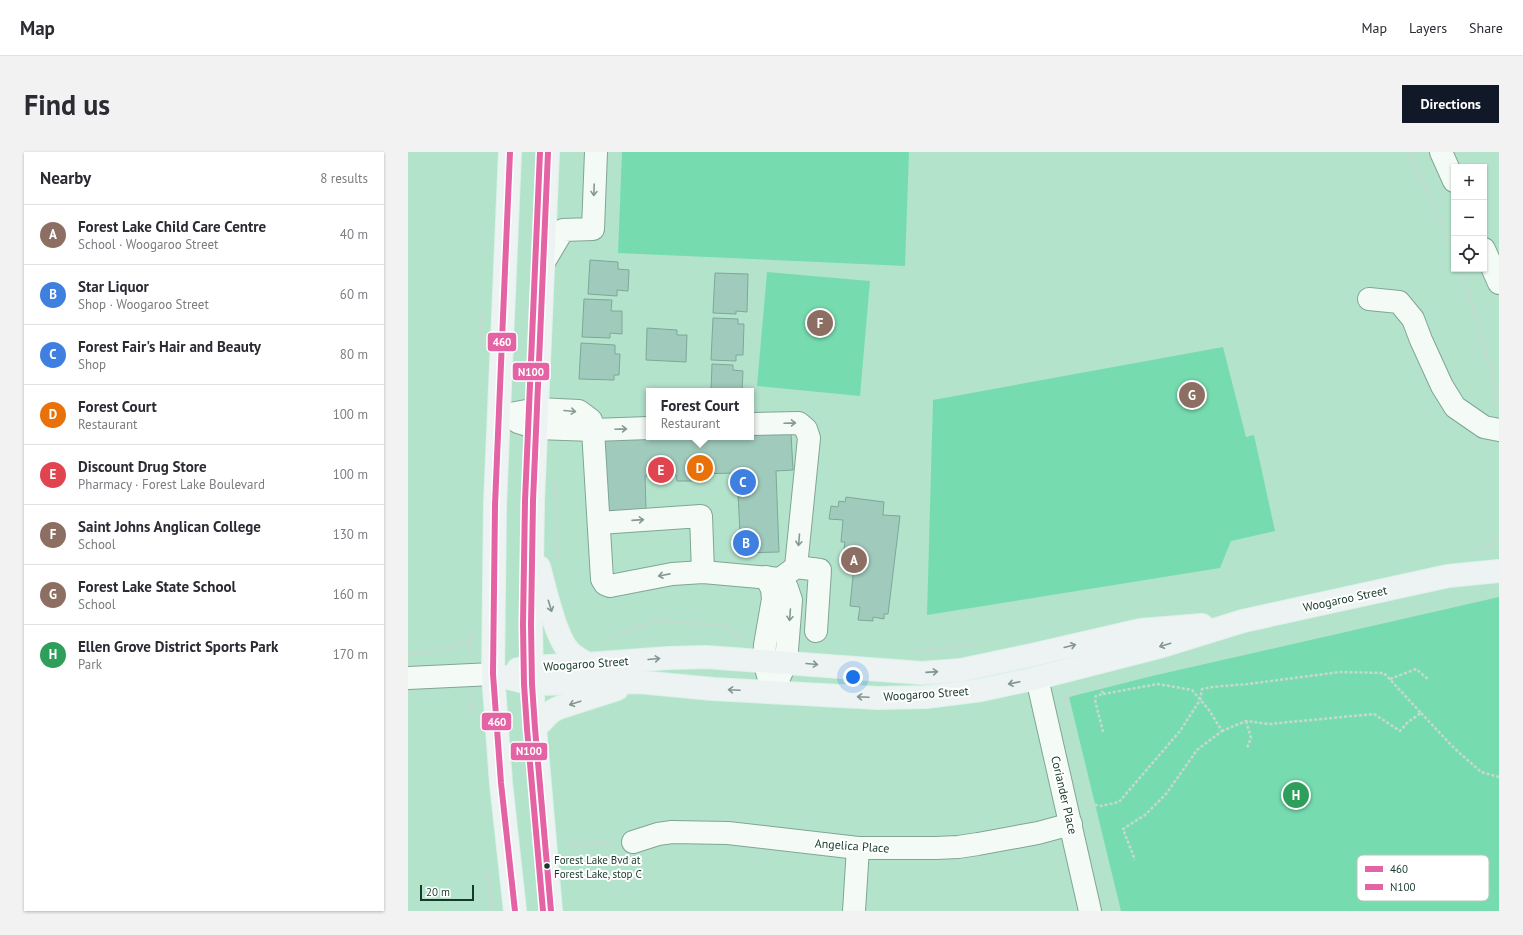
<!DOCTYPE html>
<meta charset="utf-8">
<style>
body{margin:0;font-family:"PT Sans",sans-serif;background:#f2f2f3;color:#2b2b33}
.controls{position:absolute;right:12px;top:12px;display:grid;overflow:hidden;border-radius:0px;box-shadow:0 1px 3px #0004}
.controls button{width:36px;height:36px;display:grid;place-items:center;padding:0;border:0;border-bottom:1px solid #e1e1e2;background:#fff;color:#2b2b33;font:20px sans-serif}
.scale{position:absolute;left:12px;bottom:10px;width:54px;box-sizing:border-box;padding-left:4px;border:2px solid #163a2a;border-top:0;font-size:11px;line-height:14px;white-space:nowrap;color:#163a2a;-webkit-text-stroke:3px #fff;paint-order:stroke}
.you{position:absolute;left:445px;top:525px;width:14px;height:14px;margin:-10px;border:3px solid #fff;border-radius:50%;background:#1a73e8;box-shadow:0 0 0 6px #1a73e833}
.badge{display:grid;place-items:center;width:26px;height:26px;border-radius:50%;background:#111827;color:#fff;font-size:13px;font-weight:700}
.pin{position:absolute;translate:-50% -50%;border:2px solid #fff;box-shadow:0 1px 4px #0006}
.popup{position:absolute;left:238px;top:236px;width:108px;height:52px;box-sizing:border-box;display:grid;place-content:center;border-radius:0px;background:#fff;filter:drop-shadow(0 1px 3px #0005);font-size:13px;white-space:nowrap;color:#7c7c81}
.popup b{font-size:15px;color:#2b2b33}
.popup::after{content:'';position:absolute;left:50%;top:100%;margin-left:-8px;border:8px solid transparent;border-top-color:#fff}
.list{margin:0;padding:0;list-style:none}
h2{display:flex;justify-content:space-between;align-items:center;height:52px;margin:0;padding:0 16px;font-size:17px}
h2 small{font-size:13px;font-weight:400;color:#7c7c81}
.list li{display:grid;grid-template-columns:26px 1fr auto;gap:12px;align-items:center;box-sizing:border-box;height:60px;padding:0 16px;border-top:1px solid #e1e1e2}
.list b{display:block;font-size:15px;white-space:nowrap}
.list p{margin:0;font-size:13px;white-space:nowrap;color:#7c7c81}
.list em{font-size:13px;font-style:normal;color:#7c7c81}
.icon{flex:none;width:22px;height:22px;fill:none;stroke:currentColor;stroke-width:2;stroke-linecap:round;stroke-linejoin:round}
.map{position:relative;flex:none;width:1091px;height:759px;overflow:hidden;border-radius:0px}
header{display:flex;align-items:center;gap:24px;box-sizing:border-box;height:56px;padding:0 20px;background:#fff;border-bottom:1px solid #e1e1e2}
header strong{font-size:19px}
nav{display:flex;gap:22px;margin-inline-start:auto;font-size:14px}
.intro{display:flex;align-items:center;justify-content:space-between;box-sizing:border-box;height:96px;padding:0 24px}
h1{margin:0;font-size:28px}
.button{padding:10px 18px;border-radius:0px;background:#111827;color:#fff;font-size:14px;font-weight:700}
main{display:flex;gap:24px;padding:0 24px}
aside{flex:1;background:#fff;border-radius:0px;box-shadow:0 1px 3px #0004}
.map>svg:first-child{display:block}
.green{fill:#76dcb0}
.building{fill:#9fcabc;stroke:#7ca89a}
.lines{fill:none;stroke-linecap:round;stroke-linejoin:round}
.minor-casing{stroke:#80a594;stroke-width:24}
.major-casing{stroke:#ddf2e8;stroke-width:24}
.path{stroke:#c8d7cf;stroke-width:2.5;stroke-dasharray:3 2;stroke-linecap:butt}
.minor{stroke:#f4fbf7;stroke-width:22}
.major{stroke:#ecf3f2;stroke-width:22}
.bus-1-casing{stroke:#fff;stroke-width:9}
.bus-2-casing{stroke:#fff;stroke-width:9}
.bus-1{stroke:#e463a4;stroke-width:6}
.bus-2{stroke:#e463a4;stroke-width:6}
.oneway{stroke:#859a90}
.oneway2{stroke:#81968e}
.bus-dot{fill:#163a2a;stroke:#fff;stroke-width:1.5}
.labels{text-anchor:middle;stroke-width:4;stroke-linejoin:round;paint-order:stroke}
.bus-label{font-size:11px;fill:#163a2a;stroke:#fff;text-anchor:start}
.street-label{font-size:12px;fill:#163a2a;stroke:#fff}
.key{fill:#fff;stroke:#b9c4bf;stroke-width:1}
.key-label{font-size:11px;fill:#163a2a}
.line-badge{stroke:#fff;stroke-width:1.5}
.badge-label{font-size:11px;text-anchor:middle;font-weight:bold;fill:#fff}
</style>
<header>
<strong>Map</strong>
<nav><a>Map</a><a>Layers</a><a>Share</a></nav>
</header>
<div class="intro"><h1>Find us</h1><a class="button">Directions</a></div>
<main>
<aside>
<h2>Nearby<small>8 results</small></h2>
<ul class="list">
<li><span class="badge" style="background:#8d6e63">A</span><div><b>Forest Lake Child Care Centre</b><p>School · Woogaroo Street</p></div><em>40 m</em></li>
<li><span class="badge" style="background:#3f7fe0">B</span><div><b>Star Liquor</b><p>Shop · Woogaroo Street</p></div><em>60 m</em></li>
<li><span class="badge" style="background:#3f7fe0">C</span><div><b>Forest Fair's Hair and Beauty</b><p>Shop</p></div><em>80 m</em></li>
<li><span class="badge" style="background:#e8710a">D</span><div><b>Forest Court</b><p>Restaurant</p></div><em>100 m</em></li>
<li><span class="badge" style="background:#e0444e">E</span><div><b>Discount Drug Store</b><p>Pharmacy · Forest Lake Boulevard</p></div><em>100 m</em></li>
<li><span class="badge" style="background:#8d6e63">F</span><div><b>Saint Johns Anglican College</b><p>School</p></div><em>130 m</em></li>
<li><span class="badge" style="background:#8d6e63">G</span><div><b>Forest Lake State School</b><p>School</p></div><em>160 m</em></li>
<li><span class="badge" style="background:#2e9e5b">H</span><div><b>Ellen Grove District Sports Park</b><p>Park</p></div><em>170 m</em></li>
</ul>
</aside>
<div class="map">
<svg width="1091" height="759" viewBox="0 0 1091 759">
<rect width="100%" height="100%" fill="#b4e3cc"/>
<g class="green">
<polygon points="214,0 501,0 497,114 210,101"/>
<polygon points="359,120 462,129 452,244 349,234"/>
<polygon points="815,195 838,285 846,283 867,379 823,389 812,416 519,463 525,248"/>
<polygon points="1091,445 1091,759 713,759 661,545 744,524"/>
</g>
<g class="building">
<polygon points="182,108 210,110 210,117 221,118 220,139 209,138 209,144 180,142"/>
<polygon points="307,121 340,122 339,160 328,159 328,162 305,161"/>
<polygon points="176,147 204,148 203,159 214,159 214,182 202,181 202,186 174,185"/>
<polygon points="305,166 330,167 330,172 336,172 335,203 328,203 328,209 303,208"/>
<polygon points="239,176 269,178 269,183 279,183 278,210 238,208"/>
<polygon points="173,191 207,193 207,202 212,202 211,223 206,223 206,228 171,227"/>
<polygon points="304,212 325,213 325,218 335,219 334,239 303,239"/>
<polygon points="383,281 385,318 368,319 371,400 333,401 329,321 285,322 285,329 269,329 268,323 237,324 238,358 197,359 194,287 264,285 343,285 343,282"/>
<polygon points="438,345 476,350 475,363 492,364 480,462 476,462 476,467 465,465 465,469 450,468 452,455 442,454 447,404 442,403 442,398 436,397 437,390 433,390 435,368 421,367 423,354 430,355 431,349 437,350"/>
</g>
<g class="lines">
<g class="minor-casing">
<g id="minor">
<polyline points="1033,0 1046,29"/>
<polyline points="1076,97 1091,131"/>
<polyline points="136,110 155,78 185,77 188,0"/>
<polyline points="961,147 991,150 1005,167 1013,188 1034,234 1047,255 1076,275 1091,278"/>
<polyline points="92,264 129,257 171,259 183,268 185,278 194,427 197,432 202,434 264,422 295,420 372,427 379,436 383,448 382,461 378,510 365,540"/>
<polyline points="110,270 129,276 185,278 241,276"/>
<polyline points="343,272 391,271 398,277 401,286 388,415"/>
<polyline points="191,371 293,364 295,420"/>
<polyline points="376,424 388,415 412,418 408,479"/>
<polyline points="358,425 364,437 365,447 357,493 356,509 361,527"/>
<polyline points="0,526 85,522"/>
<polyline points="629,526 682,759"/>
<polyline points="225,690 250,682 264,680 320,681 450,696 528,696 550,695 570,692 630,681 663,672"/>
<polyline points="446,759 450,696"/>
</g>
</g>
<g class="major-casing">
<g id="major">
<polyline points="102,0 87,353 85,522 93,631 107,759"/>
<polyline points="140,0 125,349 123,473 124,532 127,576 143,759"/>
<path d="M131,415C137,436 147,486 162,500C166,505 174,508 179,512"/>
<polyline points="110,517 123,515 179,512 261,506 298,505 514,521 553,518 624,503 733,478 794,473"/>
<polyline points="85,522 124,532 231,530 305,537 470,546 518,545 573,538 629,526 754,494 835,469 1040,424 1091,419"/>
<polyline points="127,576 143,560 150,556 209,537"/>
</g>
</g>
<g class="path">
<polyline points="1001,0 1046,100"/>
<polyline points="1053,117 1084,220 1089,257"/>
<polyline points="72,194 74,157"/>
<polyline points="147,330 150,407"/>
<polyline points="1067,400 1091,389"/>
<polyline points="197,489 212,482 248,469 315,473 335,487"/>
<polyline points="505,499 566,493"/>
<path d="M0,503C22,500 42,496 62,487"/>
<polyline points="62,505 62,487 65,480"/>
<polyline points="982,527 1008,517 1021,528"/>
<polyline points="691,529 695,542 688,544 687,548 695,580"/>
<polyline points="63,542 63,556 67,566"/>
<polyline points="695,542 750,532 784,538 801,558 814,579 789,598 758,642 737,663 715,677 727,708"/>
<polyline points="657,553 657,548 668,538"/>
<polyline points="1013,561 1046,596 1073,620 1091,625"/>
<polyline points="838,569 843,586 839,596"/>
<polyline points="677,651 693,654 711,650 772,579 792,548 794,537 805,535 840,532 932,520 976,521 1013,561 1000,570 992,579 966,562 861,572 838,569 814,579"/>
<polyline points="157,692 206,691"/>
<polyline points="81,722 84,759"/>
</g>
<use href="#minor" class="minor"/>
<use href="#major" class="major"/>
<g class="bus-1-casing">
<g id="bus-1">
<polyline points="102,0 87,353 85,522 93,631 107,759"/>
<polyline points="140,0 125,349 123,473 124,532 127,576 143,759"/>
</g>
</g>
<g class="bus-2-casing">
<polyline id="bus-2" points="132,0 117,349 115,473 116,532 119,577 135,759"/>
</g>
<use href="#bus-1" class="bus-1"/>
<use href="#bus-2" class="bus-2"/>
</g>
<defs><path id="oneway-shaft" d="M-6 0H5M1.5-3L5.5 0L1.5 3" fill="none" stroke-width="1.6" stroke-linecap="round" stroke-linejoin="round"/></defs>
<g class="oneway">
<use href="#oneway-shaft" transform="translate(186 38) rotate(92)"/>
<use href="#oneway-shaft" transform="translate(162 259) rotate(5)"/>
<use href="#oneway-shaft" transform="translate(382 271) rotate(-2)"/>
<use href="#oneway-shaft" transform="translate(213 277) rotate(-2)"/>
<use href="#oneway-shaft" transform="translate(230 368) rotate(-4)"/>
<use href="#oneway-shaft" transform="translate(391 388) rotate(95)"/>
<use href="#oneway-shaft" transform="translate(256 423) rotate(169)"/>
<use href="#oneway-shaft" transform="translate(382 463) rotate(94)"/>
</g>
<g class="oneway2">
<use href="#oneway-shaft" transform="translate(142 454) rotate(73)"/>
<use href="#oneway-shaft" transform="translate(757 493) rotate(163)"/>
<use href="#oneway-shaft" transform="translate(662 494) rotate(-14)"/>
<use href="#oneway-shaft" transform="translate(246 507) rotate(-5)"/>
<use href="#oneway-shaft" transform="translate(404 512) rotate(5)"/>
<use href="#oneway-shaft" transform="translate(524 520) rotate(-4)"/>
<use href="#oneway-shaft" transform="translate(606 531) rotate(168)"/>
<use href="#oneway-shaft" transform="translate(326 538) rotate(-177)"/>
<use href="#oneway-shaft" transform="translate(455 545) rotate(-177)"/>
<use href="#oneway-shaft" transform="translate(167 551) rotate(162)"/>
</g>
<circle class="bus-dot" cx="139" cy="714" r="3.5"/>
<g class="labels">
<g class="bus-label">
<text x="146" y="712">Forest Lake Bvd at<tspan x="146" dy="14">Forest Lake, stop C</tspan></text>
</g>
<g class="street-label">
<text transform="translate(937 447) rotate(-12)" y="4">Woogaroo Street</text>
<text transform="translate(178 512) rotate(-4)" y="4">Woogaroo Street</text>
<text transform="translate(518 542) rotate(-4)" y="4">Woogaroo Street</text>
<text transform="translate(656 643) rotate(77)" y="4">Coriander Place</text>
<text transform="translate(444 694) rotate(4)" y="4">Angelica Place</text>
</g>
</g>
<rect x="949" y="703" width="132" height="46" rx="6" class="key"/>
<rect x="957" y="714" width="18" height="6" fill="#e463a4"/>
<rect x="957" y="732" width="18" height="6" fill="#e463a4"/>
<g class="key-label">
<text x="982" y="721">460</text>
<text x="982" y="739">N100</text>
</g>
<g class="line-badge">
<rect x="79" y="180" width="30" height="20" rx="4" fill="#e463a4"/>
<rect x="104" y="210" width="38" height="19" rx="4" fill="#e463a4"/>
<rect x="73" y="560" width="31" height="19" rx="4" fill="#e463a4"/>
<rect x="102" y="590" width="38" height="19" rx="4" fill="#e463a4"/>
</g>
<g class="badge-label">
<text x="94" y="194">460</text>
<text x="123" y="224">N100</text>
<text x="89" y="574">460</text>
<text x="121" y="603">N100</text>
</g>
</svg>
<div class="controls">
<button>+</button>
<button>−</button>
<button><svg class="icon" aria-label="locate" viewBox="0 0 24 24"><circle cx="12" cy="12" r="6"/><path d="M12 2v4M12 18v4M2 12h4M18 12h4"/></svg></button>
</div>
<div class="scale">20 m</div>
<div class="you"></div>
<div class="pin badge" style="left:446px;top:408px;background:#8d6e63">A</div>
<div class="pin badge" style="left:338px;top:391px;background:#3f7fe0">B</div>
<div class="pin badge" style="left:335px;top:330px;background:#3f7fe0">C</div>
<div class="pin badge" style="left:292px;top:316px;background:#e8710a">D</div>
<div class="popup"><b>Forest Court</b>Restaurant</div>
<div class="pin badge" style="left:253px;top:318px;background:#e0444e">E</div>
<div class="pin badge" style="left:412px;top:171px;background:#8d6e63">F</div>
<div class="pin badge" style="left:784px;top:243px;background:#8d6e63">G</div>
<div class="pin badge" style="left:888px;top:643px;background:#2e9e5b">H</div>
</div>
</main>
